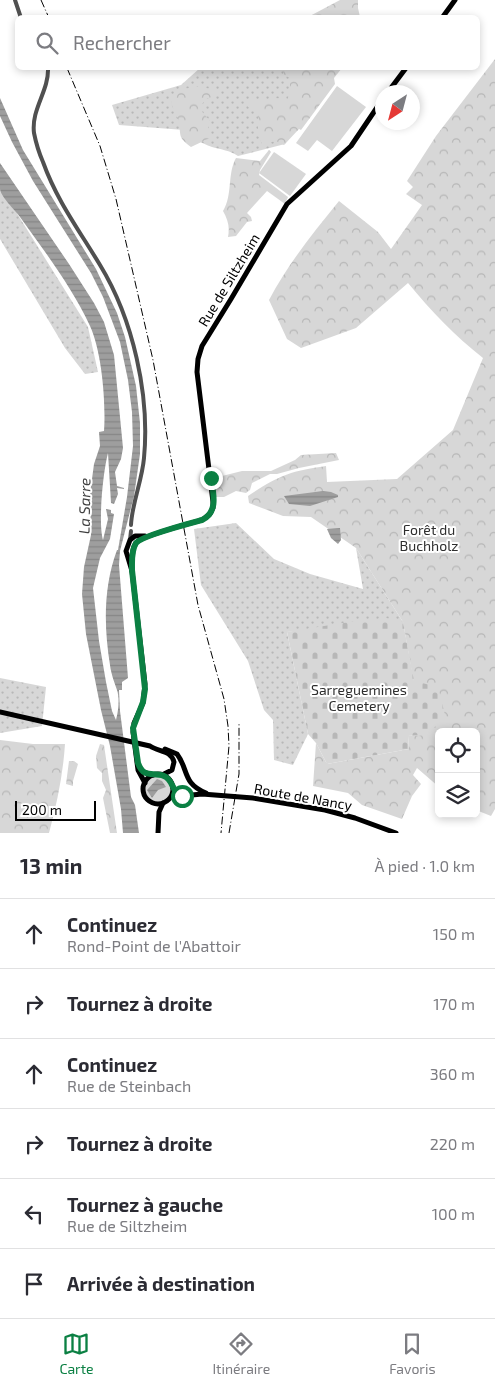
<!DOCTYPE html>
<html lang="fr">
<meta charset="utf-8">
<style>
body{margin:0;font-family:"Exo 2",sans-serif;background:#f7f7f7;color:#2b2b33}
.controls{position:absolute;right:15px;bottom:15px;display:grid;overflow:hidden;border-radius:8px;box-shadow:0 2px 8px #0003}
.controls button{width:45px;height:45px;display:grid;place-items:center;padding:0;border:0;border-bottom:1px solid #e1e1e2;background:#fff;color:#2b2b33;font:25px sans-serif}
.compass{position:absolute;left:375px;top:85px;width:45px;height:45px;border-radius:50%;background:#fff;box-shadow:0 2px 8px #0003;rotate:216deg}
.scale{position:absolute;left:15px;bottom:12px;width:81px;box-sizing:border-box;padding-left:5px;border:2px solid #000;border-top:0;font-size:14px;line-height:18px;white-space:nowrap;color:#000;-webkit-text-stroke:4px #fff;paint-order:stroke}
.stop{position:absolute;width:15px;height:15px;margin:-11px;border:4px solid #0b8043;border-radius:50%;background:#fff}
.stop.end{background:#0b8043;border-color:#fff;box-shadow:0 1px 5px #0008}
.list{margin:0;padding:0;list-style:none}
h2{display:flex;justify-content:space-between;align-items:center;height:65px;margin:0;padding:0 20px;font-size:21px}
h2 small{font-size:16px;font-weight:400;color:#7c7c81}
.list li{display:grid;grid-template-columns:32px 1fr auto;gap:15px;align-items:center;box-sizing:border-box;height:70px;padding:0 20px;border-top:1px solid #e1e1e2}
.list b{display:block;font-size:19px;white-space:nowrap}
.list p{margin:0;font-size:16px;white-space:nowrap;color:#7c7c81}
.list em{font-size:16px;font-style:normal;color:#7c7c81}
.icon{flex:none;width:28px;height:28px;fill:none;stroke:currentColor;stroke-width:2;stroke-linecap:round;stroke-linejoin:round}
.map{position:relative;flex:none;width:495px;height:833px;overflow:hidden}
.search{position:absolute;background:#fff;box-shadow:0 2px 8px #0003;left:15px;right:15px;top:15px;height:55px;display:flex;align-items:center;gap:12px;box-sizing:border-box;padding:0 18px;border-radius:8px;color:#7c7c81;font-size:19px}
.sheet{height:485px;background:#fff}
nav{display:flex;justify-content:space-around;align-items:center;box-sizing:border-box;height:70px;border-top:1px solid #e1e1e2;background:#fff;font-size:14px;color:#7c7c81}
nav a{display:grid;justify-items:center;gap:2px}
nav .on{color:#0b8043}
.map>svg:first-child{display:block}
.grass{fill:url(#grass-dots)}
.forest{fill:url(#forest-crowns)}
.cemetery{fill:url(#cemetery-stones)}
.garden{fill:#d7d7d7}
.water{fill:url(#water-rules)}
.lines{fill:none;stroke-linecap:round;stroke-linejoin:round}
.tertiary{stroke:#505050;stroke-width:4}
.primary{stroke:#000;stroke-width:5}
.rail{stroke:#000;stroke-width:1;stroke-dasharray:8 2.5 1 2.5;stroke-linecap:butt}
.route{stroke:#0b8043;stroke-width:6}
.labels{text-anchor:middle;stroke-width:4;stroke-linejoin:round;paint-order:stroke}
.street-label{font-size:14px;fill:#000;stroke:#fff}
.park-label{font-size:14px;fill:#2e2e2e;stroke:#fff}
.water-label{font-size:15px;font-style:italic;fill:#3f3f3f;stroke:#fff}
</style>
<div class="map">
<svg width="495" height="833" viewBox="0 0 495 833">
<defs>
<pattern id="grass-dots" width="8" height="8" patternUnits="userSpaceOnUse" patternTransform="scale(1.25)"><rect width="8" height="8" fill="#d7d7d7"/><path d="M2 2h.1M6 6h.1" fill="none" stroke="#b7b7b7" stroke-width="1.8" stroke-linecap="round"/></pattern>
<pattern id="forest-crowns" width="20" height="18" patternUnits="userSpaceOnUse" patternTransform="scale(1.25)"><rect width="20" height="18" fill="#d7d7d7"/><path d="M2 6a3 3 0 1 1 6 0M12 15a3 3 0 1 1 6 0" fill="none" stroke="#b7b7b7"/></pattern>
<pattern id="cemetery-stones" width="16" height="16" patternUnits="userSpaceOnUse" patternTransform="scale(1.25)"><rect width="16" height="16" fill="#d7d7d7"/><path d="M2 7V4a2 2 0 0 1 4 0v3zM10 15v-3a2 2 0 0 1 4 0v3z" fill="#b7b7b7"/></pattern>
<pattern id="water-rules" width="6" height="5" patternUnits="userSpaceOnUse" patternTransform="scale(1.25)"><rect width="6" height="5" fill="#9e9e9e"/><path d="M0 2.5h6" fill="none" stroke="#868686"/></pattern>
</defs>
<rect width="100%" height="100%" fill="#fff"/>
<g class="grass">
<path d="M200,68H340L285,144L238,156C229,150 222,150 212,147C201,143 192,138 184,130L119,125L112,105L181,85Z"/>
<polygon points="0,182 18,215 88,327 98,372 85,374 65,348 0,239"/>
<polygon points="236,523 274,559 310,574 363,589 356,548 403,622 287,632 308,734 293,765 274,760 273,720 264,710 248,661 201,585 194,529"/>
<polygon points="0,678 46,687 42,726 0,733"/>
</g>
<g class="forest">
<polygon points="340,0 358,0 358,8 360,17 308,17"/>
<path d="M495,59V809L491,816L476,810V732H439V787L417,768L413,775L421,784L412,796L402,819L362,805L348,793L313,786L316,743L327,764L409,749L408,736L423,735L403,622L356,548L311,517L283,516L249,503L248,496C278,476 290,471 326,466L327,482L397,479L453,430L483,358C455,336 431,311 408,283L356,328L301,348L287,339L269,300C288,264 313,233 339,201L378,232L391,249L422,205L406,194L413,187L407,181L436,136Z"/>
<path d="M284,68H342L334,78L335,84L301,130L299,129L284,145L276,141L271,142L266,147L264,148L258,135V110L248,107V100C264,102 272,95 287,100L290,93V78L283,74Z"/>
<path d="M199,86L214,90L216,96L206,99L199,108L210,121L208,127L212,137L191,147C178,137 181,137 179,123C178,116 173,109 171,103C175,90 186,88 199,86Z"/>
<path d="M269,150L271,152L260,170L259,175L288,197L285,204L267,191L247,213L251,217L252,221L247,222L236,236L228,237C230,227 228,220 223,211C233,195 227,174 236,158L260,161Z"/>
<polygon points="336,453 339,460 299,468 277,474 270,474 252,483 250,490 246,493 236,491 224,497 216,497 214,478 242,471 271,471 295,460 301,455"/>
<path d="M0,740L33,744H65C63,775 57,803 49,833H0Z"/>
<polygon points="100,744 104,745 117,833 110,833 103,798 106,790 102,781 102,773 97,768 96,756"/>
<polygon points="69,761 74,761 78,764 73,781 73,786 66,784"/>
</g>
<polygon class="cemetery" points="386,618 403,622 414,681 438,687 446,719 423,735 408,736 409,749 327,764 316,743 308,734 287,632 355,621"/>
<g class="garden">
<polygon points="337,86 366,107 332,151 317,140 308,151 296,143"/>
<polygon points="274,152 306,174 290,196 259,173"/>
<circle cx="158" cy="789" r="13"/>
</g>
<g class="water">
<path d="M0,98L23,150L96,269L117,313L125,337L136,386L140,423V454L134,496L120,551L119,565L128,678L122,682V690H119L120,711L131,797L135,805L139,833H123L121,809L110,746L101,710L86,634L82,594L84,567L91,535L90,494L94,464L100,446L99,432L104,431C106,403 102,352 90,326C72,287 45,252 20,217C15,210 1,197 0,189C0,181 0,171 0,163L69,264L94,303L104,322L114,355L123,448L121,459L115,472L117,486L124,488V489L117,488L118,494L114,504L111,503L108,453C103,472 98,522 103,540L108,519L106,509L111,510V513L114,514L110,539L100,558L93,588L99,641L106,682L112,711L116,720C118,713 120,699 117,690C115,684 111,674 110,665C104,627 103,588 117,550H118L127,497L133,446L132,412L128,380L120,342L103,297L91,273L33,181L12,142L0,116Z"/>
<polygon points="323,491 331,492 338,495 338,497 310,506 289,504 284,496"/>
<polygon points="340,528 341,540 338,544 331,538 327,529"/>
<polygon points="157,779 162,781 166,787 158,790 152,798 147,790"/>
</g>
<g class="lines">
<g class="tertiary">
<polyline points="15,0 21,18"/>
<path d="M48,68C49,91 31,109 34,133C36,143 39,153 43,162C57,201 79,230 100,265C133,319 150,395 144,458C142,481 132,503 131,525"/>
<polyline points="130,540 131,531"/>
</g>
<g class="primary">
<polyline points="442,18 455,0"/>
<polyline points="388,92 406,68"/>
<path d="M132,571C132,562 131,550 136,543C141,536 191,523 202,520L210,514L213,508V502L197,372L198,359L202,346L231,299L287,204L351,146L382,100"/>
<path d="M0,712L150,746C159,752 171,750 174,762L172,770L162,775"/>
<path d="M165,749L177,754C189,770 182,783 206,793"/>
<polyline points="139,767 143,772 153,775"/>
<circle cx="158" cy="789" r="15"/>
<polyline points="145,783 138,770 133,732 134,723 143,703 145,684 132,571 126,551 130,540 135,536 145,536"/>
<polyline points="173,788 176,793 182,796 202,794 253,798 325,810 355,818 396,833"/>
<polyline points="158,833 159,812 163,803"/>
</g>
<g class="rail">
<polyline points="41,0 49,18"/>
<polyline points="67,68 100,146 116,199 153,360 198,605 224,699 228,726 229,746 221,833"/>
<polyline points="229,833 239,774 239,722"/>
</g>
</g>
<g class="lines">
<path class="route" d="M182,796C171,792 174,780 164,776C154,771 144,780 138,763L133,728L143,702L145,689L132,570C132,562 131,551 136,543C141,536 191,523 202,520C219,512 213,492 211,478"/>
</g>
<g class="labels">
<g class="street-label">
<text transform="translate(229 280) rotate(-59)" y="5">Rue de Siltzheim</text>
<text transform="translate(303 797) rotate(10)" y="5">Route de Nancy</text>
</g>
<g class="park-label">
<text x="429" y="535">Forêt du<tspan x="429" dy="16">Buchholz</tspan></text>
<text x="359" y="695">Sarreguemines<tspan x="359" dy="16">Cemetery</tspan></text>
</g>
<g class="water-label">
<text transform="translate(85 506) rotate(-89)" y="5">La Sarre</text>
</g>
</g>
</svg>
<div class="controls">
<button><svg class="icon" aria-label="locate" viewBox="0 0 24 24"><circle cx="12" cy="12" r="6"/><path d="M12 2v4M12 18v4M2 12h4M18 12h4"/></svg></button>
<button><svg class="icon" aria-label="layers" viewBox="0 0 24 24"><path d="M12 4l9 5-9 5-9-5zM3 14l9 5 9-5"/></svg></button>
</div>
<svg class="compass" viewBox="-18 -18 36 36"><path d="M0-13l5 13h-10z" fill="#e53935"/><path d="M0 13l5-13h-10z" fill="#7c7c81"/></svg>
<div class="scale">200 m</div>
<div class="stop" style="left:182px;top:796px"></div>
<div class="stop end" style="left:211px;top:478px"></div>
<div class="search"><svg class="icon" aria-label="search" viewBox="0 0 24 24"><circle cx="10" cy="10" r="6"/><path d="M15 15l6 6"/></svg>Rechercher</div>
</div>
<section class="sheet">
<h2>13 min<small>À pied · 1.0 km</small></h2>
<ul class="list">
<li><svg class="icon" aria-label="ahead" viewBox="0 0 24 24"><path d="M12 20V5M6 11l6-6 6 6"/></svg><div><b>Continuez</b><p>Rond-Point de l'Abattoir</p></div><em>150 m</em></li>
<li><svg class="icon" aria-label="right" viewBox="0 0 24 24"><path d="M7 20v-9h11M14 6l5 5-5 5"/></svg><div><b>Tournez à droite</b></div><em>170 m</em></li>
<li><svg class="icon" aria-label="ahead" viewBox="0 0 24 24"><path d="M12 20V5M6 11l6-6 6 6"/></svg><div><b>Continuez</b><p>Rue de Steinbach</p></div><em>360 m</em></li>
<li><svg class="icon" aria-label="right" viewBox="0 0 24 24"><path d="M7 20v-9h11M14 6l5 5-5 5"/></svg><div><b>Tournez à droite</b></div><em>220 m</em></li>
<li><svg class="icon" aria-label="left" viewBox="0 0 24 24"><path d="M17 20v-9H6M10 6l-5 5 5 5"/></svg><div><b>Tournez à gauche</b><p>Rue de Siltzheim</p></div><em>100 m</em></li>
<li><svg class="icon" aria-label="arrive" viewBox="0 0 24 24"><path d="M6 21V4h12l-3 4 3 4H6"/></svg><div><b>Arrivée à destination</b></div></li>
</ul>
</section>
<nav>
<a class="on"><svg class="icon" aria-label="map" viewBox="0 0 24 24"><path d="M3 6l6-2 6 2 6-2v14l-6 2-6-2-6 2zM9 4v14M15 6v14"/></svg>Carte</a>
<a><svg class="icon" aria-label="directions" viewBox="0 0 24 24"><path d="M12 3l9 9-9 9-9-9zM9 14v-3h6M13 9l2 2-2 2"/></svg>Itinéraire</a>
<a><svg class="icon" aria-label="saved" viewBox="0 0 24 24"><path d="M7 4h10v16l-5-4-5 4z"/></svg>Favoris</a>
</nav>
